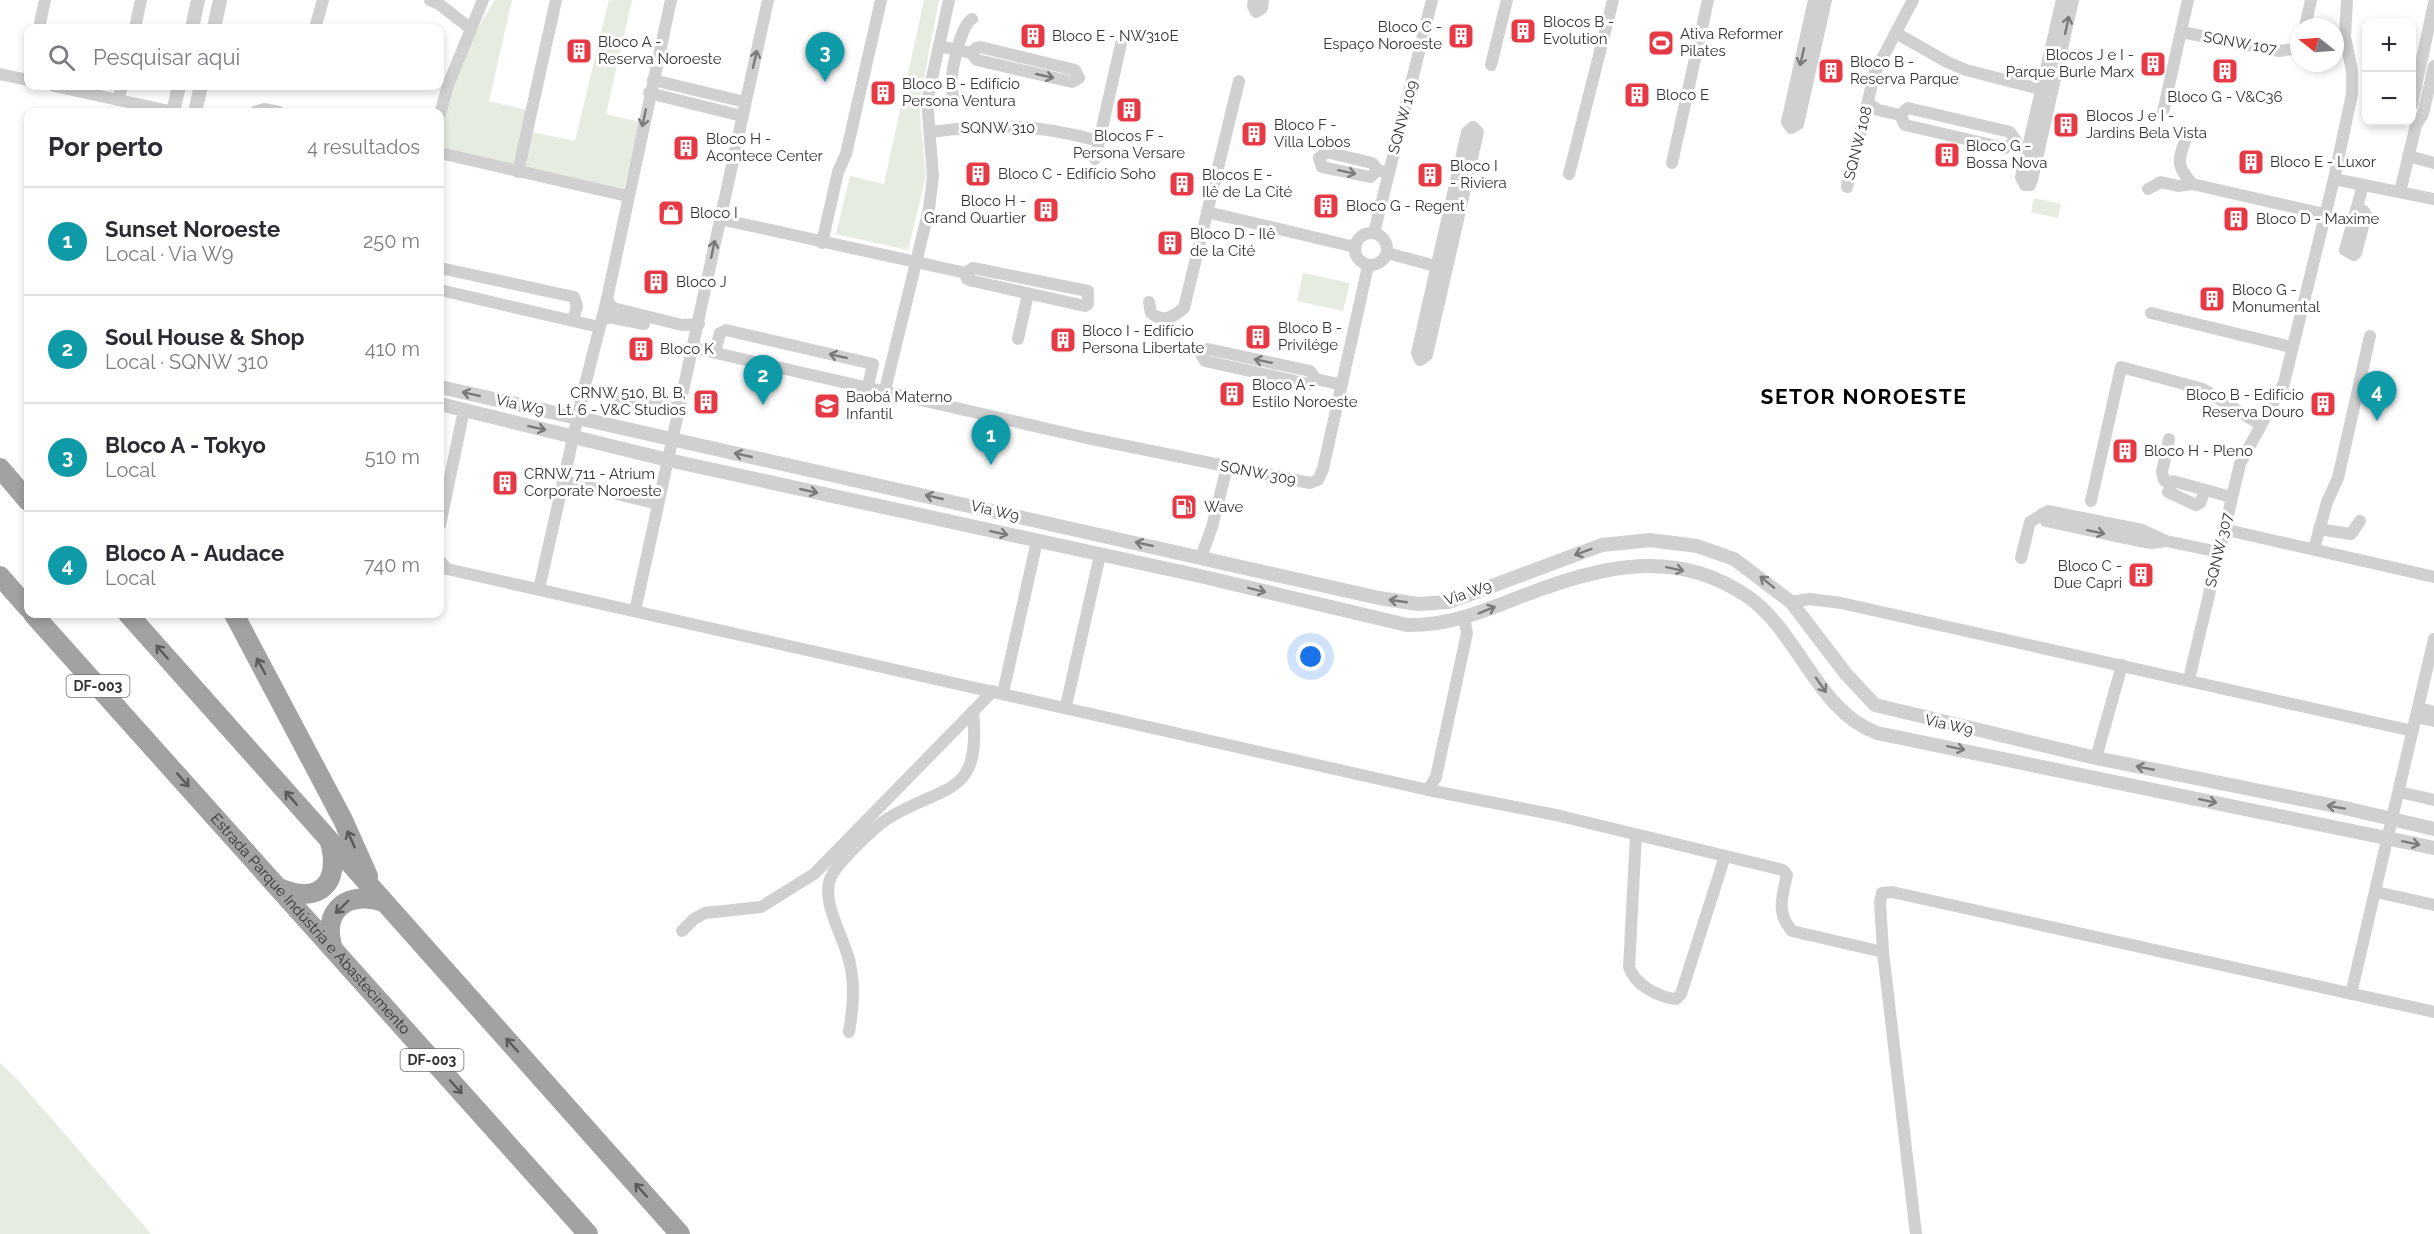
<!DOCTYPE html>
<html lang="pt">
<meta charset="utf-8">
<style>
body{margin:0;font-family:Raleway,sans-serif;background:#f7f7f7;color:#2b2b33}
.controls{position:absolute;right:18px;top:18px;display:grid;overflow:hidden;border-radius:12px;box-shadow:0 3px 9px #0003}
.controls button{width:54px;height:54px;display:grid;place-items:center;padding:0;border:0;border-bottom:2px solid #e1e1e2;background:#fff;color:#2b2b33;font:30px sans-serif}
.compass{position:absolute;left:2290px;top:18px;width:54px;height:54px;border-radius:50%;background:#fff;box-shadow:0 3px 9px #0003;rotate:287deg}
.you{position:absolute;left:1311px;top:657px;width:21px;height:21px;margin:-15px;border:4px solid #fff;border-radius:50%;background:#1a73e8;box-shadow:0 0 0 9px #1a73e833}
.badge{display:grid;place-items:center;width:39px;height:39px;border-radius:50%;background:#0f766e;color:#fff;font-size:20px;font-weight:700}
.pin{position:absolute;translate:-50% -50px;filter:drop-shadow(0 2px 3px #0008)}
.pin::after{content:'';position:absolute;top:32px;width:21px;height:18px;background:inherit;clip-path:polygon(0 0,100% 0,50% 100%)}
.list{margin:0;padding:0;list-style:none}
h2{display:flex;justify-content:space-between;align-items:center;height:78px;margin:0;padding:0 24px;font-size:26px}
h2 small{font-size:20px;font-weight:400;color:#7c7c81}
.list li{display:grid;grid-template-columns:39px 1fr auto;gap:18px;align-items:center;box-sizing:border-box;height:108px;padding:0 24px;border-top:2px solid #e1e1e2}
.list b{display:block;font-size:22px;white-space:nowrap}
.list p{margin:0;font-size:20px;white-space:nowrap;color:#7c7c81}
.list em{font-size:20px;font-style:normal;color:#7c7c81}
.icon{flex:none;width:33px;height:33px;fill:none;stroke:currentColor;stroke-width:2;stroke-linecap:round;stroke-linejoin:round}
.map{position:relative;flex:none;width:2434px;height:1234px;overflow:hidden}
.search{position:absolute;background:#fff;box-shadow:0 3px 9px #0003;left:24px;top:24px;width:420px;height:66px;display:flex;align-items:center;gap:15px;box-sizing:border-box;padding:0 21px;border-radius:12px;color:#7c7c81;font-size:22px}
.panel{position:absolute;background:#fff;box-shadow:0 3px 9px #0003;left:24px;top:108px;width:420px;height:510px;border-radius:12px}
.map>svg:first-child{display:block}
.green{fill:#e6ecdf}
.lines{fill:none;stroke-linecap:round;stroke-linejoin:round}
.minor{stroke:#d0d0d0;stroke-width:12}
.tertiary{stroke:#d0d0d0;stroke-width:14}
.trunk{stroke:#a2a2a2;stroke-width:20}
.oneway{stroke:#7a7a7a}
.oneway2{stroke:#5a5a5a}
.labels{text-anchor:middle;stroke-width:6;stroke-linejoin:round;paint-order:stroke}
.shield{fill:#fff;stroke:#707070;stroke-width:1.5}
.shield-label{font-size:14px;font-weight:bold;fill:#333}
.poi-label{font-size:15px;fill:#333;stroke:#fff;text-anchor:start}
.street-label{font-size:15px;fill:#333;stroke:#fff}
.district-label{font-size:21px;font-weight:bold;letter-spacing:1.5px;fill:#000;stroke:#fff}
</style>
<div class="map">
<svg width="2434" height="1234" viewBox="0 0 2434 1234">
<rect width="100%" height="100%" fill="#fff"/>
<g class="green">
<polygon points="495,0 512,0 489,101 527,110 514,167 440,149 439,112 476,31"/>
<polygon points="609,0 632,0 606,114 639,122 623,191 523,170 532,132 575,141"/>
<polygon points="924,0 939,0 919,104 926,176 908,250 836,234 850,176 884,184"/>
<polygon points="2034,198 2061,204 2058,218 2031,212"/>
<polygon points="1303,273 1350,283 1343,311 1297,301"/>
<polygon points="0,1063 18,1080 151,1234 0,1234"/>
</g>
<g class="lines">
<g class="minor">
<polyline points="430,0 439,4 471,29"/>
<polyline points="1254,0 1253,6 1256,12 1262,8 1263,0"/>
<polyline points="1814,0 1787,122 1791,128 1798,124 1826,0"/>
<polyline points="2062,0 2021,177 2025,185 2030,185 2032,180 2073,0"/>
<polyline points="2305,27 2311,0"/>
<polyline points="39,28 45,0"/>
<polyline points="135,28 141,0"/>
<polyline points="315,28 323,0"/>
<polyline points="2181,32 2279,51 2299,48"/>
<polyline points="1896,33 1947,62 1966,70 2048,91"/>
<polyline points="939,46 971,53 977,60 1072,82 1079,78 1075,70 980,47 976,48 971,53"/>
<polyline points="1491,65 1507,0"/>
<polyline points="0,74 28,80"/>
<polyline points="653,80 745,102"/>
<polyline points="54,86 174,112"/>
<polyline points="649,93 742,116"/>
<path d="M954,97C946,86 960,25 972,19"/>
<polyline points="118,100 122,86"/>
<polyline points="1868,103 1878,110 1900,115"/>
<polyline points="2412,105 2434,3"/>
<polygon points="1908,108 2010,132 2016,141 2005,148 1905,125 1900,115"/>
<polyline points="255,112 264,109 279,112"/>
<polyline points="2163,112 2188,0"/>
<polyline points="440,114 448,85 483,0"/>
<polygon points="1473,127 1478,132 1427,355 1420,360 1417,353 1467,132"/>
<path d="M931,132C996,123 1036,124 1099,141"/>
<path d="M2185,141C2177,163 2177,165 2192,184"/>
<polyline points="440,153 627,196"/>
<polyline points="2408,156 2434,163"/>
<polyline points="1095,159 1121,44"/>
<polyline points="1672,163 1708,0"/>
<polyline points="1378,170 1370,177 1322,167 1319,158 1326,152 1372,163 1378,170 1388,173"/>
<polyline points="518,172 556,0"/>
<polyline points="1569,174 1613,0"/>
<polyline points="2334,179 2434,199"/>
<polyline points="1847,187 1875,72 1913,0"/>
<polyline points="2148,189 2161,182 2178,186 2192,184 2324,214"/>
<polyline points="2400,192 2416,125 2423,114 2434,66"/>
<polyline points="2357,209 2364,211 2366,215 2356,253 2354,255 2345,250 2363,185"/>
<polyline points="1207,212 1355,247"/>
<polyline points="720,219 966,273 967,279 973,281 1085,306 1088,304 1088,291 973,268 966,273"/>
<circle cx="1371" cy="249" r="16"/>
<polyline points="1374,233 1432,0"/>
<polyline points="822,243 838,172 846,154 881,0"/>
<polyline points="1387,253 1443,268"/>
<polyline points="440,268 574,297 577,306 573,320"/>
<polyline points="440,290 599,327"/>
<polyline points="607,299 612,308 617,309 682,325 699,324"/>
<path d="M1149,302L1151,313C1164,323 1173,317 1184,308L1239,81"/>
<polyline points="2151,313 2291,347"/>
<polyline points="602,320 609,317 644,324"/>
<polyline points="1018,339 1028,294"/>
<polyline points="694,348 1087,438 1310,483 1318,480 1323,469 1368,266"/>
<polyline points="715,352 720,333 726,330 873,364 868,386"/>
<polyline points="1316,379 1308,384 1205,361 1201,354 1208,349 1310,371 1316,379 1342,385"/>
<polyline points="584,389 679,409"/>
<polyline points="885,390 929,209 933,176 927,101 949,0"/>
<polyline points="2169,439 2162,472 2164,480 2170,484"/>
<polyline points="564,481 658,504"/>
<polyline points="2205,490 2200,503 2196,505 2168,492 2173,481 2231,497"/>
<polyline points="2091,501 2121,367 2203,389 2261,425"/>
<polyline points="2042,514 2046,521 2139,541 2152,543 2166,541"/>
<polyline points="440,525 464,410"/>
<polyline points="2223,529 2434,577"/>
<polyline points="2319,529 2351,534 2360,521"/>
<polyline points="2314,549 2327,502 2338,478 2370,336"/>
<polyline points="1201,557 1212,527 1227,467"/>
<polyline points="2021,558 2030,522 2048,511 2142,530 2166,541 2219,552"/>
<path d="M440,561L447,569L1428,790L1556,815L1783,870L1787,875C1782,897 1776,913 1792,931L1883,952"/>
<polyline points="539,589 584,389 607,299 671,0"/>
<polyline points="1791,602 1810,599 1841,603 2413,731"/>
<polyline points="635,611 768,0"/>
<polyline points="2189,679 2240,464 2284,383 2334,179 2352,94 2352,71 2345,37 2347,0"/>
<polyline points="1003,693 1037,541"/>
<polyline points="1066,706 1100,555"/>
<polyline points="2418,708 2434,712"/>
<polyline points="2416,717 2434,721"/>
<polyline points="2096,758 2122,665"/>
<polyline points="1428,790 1436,777 1467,633 1464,619"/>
<polyline points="2399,792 2434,800"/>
<path d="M1636,835L1629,967C1635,985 1658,997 1676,999L1681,994L1725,856"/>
<polyline points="2376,892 2434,905"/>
<polyline points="682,931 694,919 705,913 761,907 814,874 993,691"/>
<polyline points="2351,994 2434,639"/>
<path d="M849,1032C853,1010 855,986 850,964C845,937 817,899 833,873C842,859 877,824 892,816C950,783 981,795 973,711"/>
<polyline points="1916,1234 1883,952 1880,902 1882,893 1892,892 2434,1012"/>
</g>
<g class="tertiary">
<polyline points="192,28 198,0"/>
<polyline points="214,28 220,0"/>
<polyline points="173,112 179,86"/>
<polyline points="195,112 201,86"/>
<polyline points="440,387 1379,598 1418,604 1449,602 1602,545 1650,540 1697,546 1734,559 1791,602 1846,674 1875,705 2096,758 2345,808 2434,829"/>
<path d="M440,404L668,460L1200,576L1407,625C1451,626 1485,610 1525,595C1601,566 1675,547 1747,596C1799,632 1817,711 1877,733L2434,848"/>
</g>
<g class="trunk">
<polyline points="0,468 28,501"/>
<polyline points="0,576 28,608"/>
<path id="s1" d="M33,614L588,1234"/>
<polyline points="128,614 680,1234"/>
<polyline points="234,614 343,820 368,876"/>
<path d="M279,888C320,905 341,883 330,842"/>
<path d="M333,949C321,910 347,890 384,902"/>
</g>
</g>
<defs><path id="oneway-shaft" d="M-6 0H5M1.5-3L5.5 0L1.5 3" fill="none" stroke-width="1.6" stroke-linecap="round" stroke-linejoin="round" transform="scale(1.5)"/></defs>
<g class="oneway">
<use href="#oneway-shaft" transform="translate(2067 25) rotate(-78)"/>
<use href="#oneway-shaft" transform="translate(1802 57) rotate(103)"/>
<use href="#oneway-shaft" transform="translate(755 59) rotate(-77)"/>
<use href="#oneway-shaft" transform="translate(1045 76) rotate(13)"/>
<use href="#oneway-shaft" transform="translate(644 118) rotate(102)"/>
<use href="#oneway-shaft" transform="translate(1347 172) rotate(12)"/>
<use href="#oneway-shaft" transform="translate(713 249) rotate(-78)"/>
<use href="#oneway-shaft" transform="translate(838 356) rotate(-167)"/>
<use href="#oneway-shaft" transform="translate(1263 361) rotate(-168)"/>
<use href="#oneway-shaft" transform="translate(471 394) rotate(-167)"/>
<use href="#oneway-shaft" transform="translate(537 428) rotate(13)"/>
<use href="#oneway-shaft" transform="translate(743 455) rotate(-167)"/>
<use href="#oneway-shaft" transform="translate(809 491) rotate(13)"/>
<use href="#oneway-shaft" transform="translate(934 497) rotate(-167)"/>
<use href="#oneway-shaft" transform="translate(2096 532) rotate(12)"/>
<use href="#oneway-shaft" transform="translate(999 533) rotate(12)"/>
<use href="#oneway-shaft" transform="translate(1144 544) rotate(-167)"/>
<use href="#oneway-shaft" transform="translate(1583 552) rotate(160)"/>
<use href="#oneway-shaft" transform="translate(1675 569) rotate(12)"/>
<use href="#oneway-shaft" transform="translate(1767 582) rotate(-141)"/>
<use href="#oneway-shaft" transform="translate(1257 590) rotate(14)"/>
<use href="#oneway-shaft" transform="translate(1398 601) rotate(-172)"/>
<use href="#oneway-shaft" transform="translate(1487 610) rotate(-22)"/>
<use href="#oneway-shaft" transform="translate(1821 685) rotate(55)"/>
<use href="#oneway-shaft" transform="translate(1956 748) rotate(12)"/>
<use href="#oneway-shaft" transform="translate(2145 768) rotate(-169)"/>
<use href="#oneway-shaft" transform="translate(2208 801) rotate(12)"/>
<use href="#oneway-shaft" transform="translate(2336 807) rotate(-170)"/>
<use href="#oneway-shaft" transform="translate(2411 843) rotate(12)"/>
</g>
<g class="oneway2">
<use href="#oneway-shaft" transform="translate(162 652) rotate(-131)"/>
<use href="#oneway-shaft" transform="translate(261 666) rotate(-118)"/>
<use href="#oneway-shaft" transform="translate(183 780) rotate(49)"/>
<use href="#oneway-shaft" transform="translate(291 798) rotate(-131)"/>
<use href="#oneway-shaft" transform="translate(351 839) rotate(-114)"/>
<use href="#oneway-shaft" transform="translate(342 907) rotate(136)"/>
<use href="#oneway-shaft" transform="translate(512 1045) rotate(-132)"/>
<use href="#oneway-shaft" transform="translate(456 1087) rotate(48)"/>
<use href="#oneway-shaft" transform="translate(641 1190) rotate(-132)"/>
</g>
<defs>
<g id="building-square" transform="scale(1.35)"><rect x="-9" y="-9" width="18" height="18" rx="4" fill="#e63946" stroke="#fff"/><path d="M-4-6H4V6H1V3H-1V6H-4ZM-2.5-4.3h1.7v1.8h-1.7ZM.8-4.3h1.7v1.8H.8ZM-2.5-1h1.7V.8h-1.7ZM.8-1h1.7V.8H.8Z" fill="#fff"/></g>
<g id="stadium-square" transform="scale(1.35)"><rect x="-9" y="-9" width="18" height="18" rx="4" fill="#e63946" stroke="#fff"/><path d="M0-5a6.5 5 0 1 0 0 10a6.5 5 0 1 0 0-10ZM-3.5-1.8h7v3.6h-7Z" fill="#fff"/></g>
<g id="shop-square" transform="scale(1.35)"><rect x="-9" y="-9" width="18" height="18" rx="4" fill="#e63946" stroke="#fff"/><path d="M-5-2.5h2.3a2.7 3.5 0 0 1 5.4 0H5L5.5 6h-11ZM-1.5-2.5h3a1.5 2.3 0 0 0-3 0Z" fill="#fff"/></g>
<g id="school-square" transform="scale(1.35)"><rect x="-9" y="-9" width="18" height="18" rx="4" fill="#e63946" stroke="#fff"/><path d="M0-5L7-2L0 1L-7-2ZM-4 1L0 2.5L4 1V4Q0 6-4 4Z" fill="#fff"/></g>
<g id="fuel-square" transform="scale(1.35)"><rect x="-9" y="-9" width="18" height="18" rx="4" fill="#e63946" stroke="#fff"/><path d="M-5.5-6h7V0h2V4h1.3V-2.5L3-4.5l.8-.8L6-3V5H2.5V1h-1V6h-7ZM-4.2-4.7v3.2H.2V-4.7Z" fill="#fff"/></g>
</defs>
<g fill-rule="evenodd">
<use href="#building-square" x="1523" y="31"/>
<use href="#building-square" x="1033" y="36"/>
<use href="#building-square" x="1461" y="36"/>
<use href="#stadium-square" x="1661" y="43"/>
<use href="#building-square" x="579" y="51"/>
<use href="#building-square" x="2153" y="64"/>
<use href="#building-square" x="1831" y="71"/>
<use href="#building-square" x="2225" y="71"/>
<use href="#building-square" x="883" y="93"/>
<use href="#building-square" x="1637" y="95"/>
<use href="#building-square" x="1129" y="110"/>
<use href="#building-square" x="2066" y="125"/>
<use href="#building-square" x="1254" y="134"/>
<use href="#building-square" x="686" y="148"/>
<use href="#building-square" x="1947" y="155"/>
<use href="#building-square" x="2251" y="162"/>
<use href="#building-square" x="978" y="174"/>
<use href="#building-square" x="1430" y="175"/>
<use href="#building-square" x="1182" y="184"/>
<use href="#building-square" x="1326" y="206"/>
<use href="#building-square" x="1046" y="210"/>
<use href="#shop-square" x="671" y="213"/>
<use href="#building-square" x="2236" y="219"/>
<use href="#building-square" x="1170" y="243"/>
<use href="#building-square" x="656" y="282"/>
<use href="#building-square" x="2212" y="299"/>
<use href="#building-square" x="1258" y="337"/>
<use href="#building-square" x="1063" y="340"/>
<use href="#building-square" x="641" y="349"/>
<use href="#building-square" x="1232" y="394"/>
<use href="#building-square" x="706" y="402"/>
<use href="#building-square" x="2323" y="404"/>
<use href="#school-square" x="827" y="406"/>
<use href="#building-square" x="2125" y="451"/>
<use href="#building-square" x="505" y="483"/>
<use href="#fuel-square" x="1184" y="507"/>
<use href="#building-square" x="2141" y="575"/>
</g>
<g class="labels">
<g class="shield">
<rect x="66.5" y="675" width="63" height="22" rx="4.5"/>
<rect x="400.5" y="1049" width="63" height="22" rx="4.5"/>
</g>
<g class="shield-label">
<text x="98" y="691">DF-003</text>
<text x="432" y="1065">DF-003</text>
</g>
<g class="poi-label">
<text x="1543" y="27">Blocos B -<tspan x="1543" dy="17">Evolution</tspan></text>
<text x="1442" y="32" text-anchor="end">Bloco C -<tspan x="1442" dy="17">Espaço Noroeste</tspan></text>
<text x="1680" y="39">Ativa Reformer<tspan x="1680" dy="17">Pilates</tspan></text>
<text x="1052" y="41">Bloco E - NW310E</text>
<text x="598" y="47">Bloco A -<tspan x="598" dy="17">Reserva Noroeste</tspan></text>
<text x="2134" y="60" text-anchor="end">Blocos J e I -<tspan x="2134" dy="17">Parque Burle Marx</tspan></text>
<text x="1850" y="67">Bloco B -<tspan x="1850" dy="17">Reserva Parque</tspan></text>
<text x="902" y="89">Bloco B - Edifício<tspan x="902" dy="17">Persona Ventura</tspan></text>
<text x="1656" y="100">Bloco E</text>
<text x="2225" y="102" text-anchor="middle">Bloco G - V&amp;C36</text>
<text x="2086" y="121">Blocos J e I -<tspan x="2086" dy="17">Jardins Bela Vista</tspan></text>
<text x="1274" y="130">Bloco F -<tspan x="1274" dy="17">Villa Lobos</tspan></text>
<text x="1129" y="141" text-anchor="middle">Blocos F -<tspan x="1129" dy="17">Persona Versare</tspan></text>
<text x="706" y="144">Bloco H -<tspan x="706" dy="17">Acontece Center</tspan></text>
<text x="1966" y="151">Bloco G -<tspan x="1966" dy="17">Bossa Nova</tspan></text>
<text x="2270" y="167">Bloco E - Luxor</text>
<text x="1450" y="171">Bloco I<tspan x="1450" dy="17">- Riviera</tspan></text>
<text x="998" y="179">Bloco C - Edifício Soho</text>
<text x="1202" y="180">Blocos E -<tspan x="1202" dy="17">Ilê de La Cité</tspan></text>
<text x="1026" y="206" text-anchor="end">Bloco H -<tspan x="1026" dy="17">Grand Quartier</tspan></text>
<text x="1346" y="211">Bloco G - Regent</text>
<text x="690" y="218">Bloco I</text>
<text x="2256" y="224">Bloco D - Maxime</text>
<text x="1190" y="239">Bloco D - Ilê<tspan x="1190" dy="17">de la Cité</tspan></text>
<text x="676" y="287">Bloco J</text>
<text x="2232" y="295">Bloco G -<tspan x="2232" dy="17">Monumental</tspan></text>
<text x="1278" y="333">Bloco B -<tspan x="1278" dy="17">Privilége</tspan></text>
<text x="1082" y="336">Bloco I - Edifício<tspan x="1082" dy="17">Persona Libertate</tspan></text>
<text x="660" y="354">Bloco K</text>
<text x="1252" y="390">Bloco A -<tspan x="1252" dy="17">Estilo Noroeste</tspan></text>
<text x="686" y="398" text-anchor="end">CRNW 510, Bl. B,<tspan x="686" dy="17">Lt. 6 - V&amp;C Studios</tspan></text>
<text x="2304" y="400" text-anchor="end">Bloco B - Edifício<tspan x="2304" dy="17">Reserva Douro</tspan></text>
<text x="846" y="402">Baobá Materno<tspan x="846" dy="17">Infantil</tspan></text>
<text x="2144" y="456">Bloco H - Pleno</text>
<text x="524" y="479">CRNW 711 - Atrium<tspan x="524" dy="17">Corporate Noroeste</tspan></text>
<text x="1204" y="512">Wave</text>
<text x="2122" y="571" text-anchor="end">Bloco C -<tspan x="2122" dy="17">Due Capri</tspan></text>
</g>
<g class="street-label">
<text transform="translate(2240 43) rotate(10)" y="5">SQNW 107</text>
<text transform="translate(1403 117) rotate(-75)" y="5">SQNW 109</text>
<text x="998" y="133">SQNW 310</text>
<text transform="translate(1858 143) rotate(-76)" y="5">SQNW 108</text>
<text transform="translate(520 405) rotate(13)" y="5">Via W9</text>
<text transform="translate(1258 473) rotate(11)" y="5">SQNW 309</text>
<text transform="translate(995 511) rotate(13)" y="5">Via W9</text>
<text transform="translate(2219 550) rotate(-77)" y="5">SQNW 307</text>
<text transform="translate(1468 593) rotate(-19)" y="5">Via W9</text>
<text transform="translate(1949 725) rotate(13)" y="5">Via W9</text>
<text dy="5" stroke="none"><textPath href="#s1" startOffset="416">Estrada Parque Indústria e Abastecimento</textPath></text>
</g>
<g class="district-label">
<text x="1864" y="404">SETOR NOROESTE</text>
</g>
</g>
</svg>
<div class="controls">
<button>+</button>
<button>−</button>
</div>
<svg class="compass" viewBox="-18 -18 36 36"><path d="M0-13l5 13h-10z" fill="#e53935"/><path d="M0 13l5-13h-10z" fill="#7c7c81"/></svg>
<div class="you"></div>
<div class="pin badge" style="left:991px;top:465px;background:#0f9aa8">1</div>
<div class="pin badge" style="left:763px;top:405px;background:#0f9aa8">2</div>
<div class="pin badge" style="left:825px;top:82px;background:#0f9aa8">3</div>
<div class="pin badge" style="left:2377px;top:421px;background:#0f9aa8">4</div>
<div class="search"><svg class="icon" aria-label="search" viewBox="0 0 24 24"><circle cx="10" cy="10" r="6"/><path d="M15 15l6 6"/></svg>Pesquisar aqui</div>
<section class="panel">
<h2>Por perto<small>4 resultados</small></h2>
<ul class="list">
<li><span class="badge" style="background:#0f9aa8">1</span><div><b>Sunset Noroeste</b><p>Local · Via W9</p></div><em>250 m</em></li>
<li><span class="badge" style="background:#0f9aa8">2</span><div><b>Soul House &amp; Shop</b><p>Local · SQNW 310</p></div><em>410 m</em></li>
<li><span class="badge" style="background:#0f9aa8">3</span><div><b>Bloco A - Tokyo</b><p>Local</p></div><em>510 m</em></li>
<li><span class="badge" style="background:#0f9aa8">4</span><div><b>Bloco A - Audace</b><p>Local</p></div><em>740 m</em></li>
</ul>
</section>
</div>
